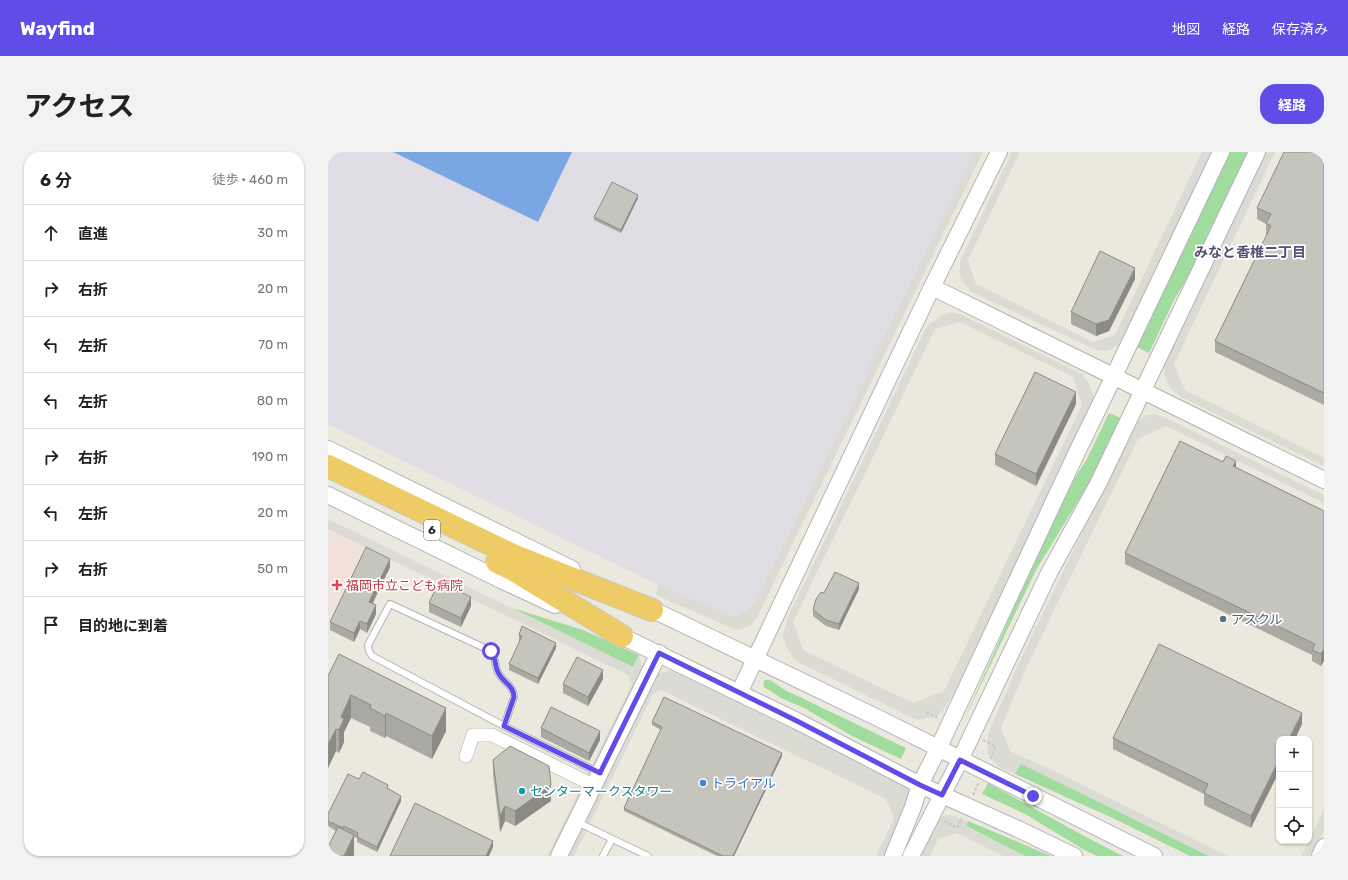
<!DOCTYPE html>
<html lang="ja">
<meta charset="utf-8">
<style>
body{margin:0;font-family:Rubik,"Noto Sans JP",sans-serif;background:#f2f2f2;color:#222}
.controls{position:absolute;right:12px;bottom:12px;display:grid;overflow:hidden;border-radius:8px;box-shadow:0 1px 3px #0004}
.controls button{width:36px;height:36px;display:grid;place-items:center;padding:0;border:0;border-bottom:1px solid #e0e0e0;background:#fff;color:#222;font:20px sans-serif}
.stop{position:absolute;width:12px;height:12px;margin:-9px;border:3px solid #604de8;border-radius:50%;background:#fff}
.stop.end{background:#604de8;border-color:#fff;box-shadow:0 1px 4px #0008}
.list{margin:0;padding:0;list-style:none}
h2{display:flex;justify-content:space-between;align-items:center;height:52px;margin:0;padding:0 16px;font-size:17px}
h2 small{font-size:13px;font-weight:400;color:#767676}
.list li{display:grid;grid-template-columns:26px 1fr auto;gap:12px;align-items:center;box-sizing:border-box;height:56px;padding:0 16px;border-top:1px solid #e0e0e0}
.list b{display:block;font-size:15px;white-space:nowrap}
.list em{font-size:13px;font-style:normal;color:#767676}
.icon{flex:none;width:22px;height:22px;fill:none;stroke:currentColor;stroke-width:2;stroke-linecap:round;stroke-linejoin:round}
.map{position:relative;flex:none;width:996px;height:704px;overflow:hidden;border-radius:16px}
header{display:flex;align-items:center;gap:24px;box-sizing:border-box;height:56px;padding:0 20px;background:#604de8;color:#fff}
header strong{font-size:19px}
nav{display:flex;gap:22px;margin-inline-start:auto;font-size:14px}
.intro{display:flex;align-items:center;justify-content:space-between;box-sizing:border-box;height:96px;padding:0 24px}
h1{margin:0;font-size:28px}
.button{padding:10px 18px;border-radius:16px;background:#604de8;color:#fff;font-size:14px;font-weight:700}
main{display:flex;gap:24px;padding:0 24px}
aside{flex:1;background:#fff;border-radius:16px;box-shadow:0 1px 3px #0004}
.map>svg:first-child{display:block}
.industrial{fill:#e1dde4}
.medical{fill:#f1e1db}
.green{fill:#a1dc9f}
.plaza{fill:#dbdbd4;fill-rule:evenodd}
.water{fill:#7aa6e3}
.lines{fill:none;stroke-linecap:round;stroke-linejoin:round}
.service-casing{stroke:#b3b1bc;stroke-width:8}
.minor-casing{stroke:#b3b1bc;stroke-width:14}
.tertiary-casing{stroke:#b3b1bc;stroke-width:18}
.motorway-casing{stroke:#c8c8c8;stroke-width:24}
.path{stroke:#c8c8c8;stroke-width:2;stroke-dasharray:3 2;stroke-linecap:butt}
.service{stroke:#fff;stroke-width:6}
.minor{stroke:#fff;stroke-width:13}
.tertiary{stroke:#fff;stroke-width:16}
.motorway{stroke:#eecb65;stroke-width:22}
.wall{fill:#aaa9a3}
.shaded-wall{fill:#8b8a84}
.building{fill:#c6c5bd;stroke:#8b8a84}
.route{stroke:#604de8;stroke-width:5}
.health-dot{fill:#e0444e;stroke:#fff;stroke-width:1.5}
.service-dot{fill:#5c6f8a;stroke:#fff;stroke-width:1.5}
.shop-dot{fill:#3f7fe0;stroke:#fff;stroke-width:1.5}
.culture-dot{fill:#0f9aa8;stroke:#fff;stroke-width:1.5}
.labels{text-anchor:middle;stroke-width:3.5;stroke-linejoin:round;paint-order:stroke}
.shield{fill:#fff;stroke:#6a6a6a;stroke-width:1}
.shield-label{font-size:12px;font-weight:bold;fill:#2a2a2a}
.health-label{font-size:13px;fill:#be3a42;stroke:#fff;text-anchor:start}
.service-label{font-size:13px;fill:#4e5e75;stroke:#fff;text-anchor:start}
.shop-label{font-size:13px;fill:#366cbe;stroke:#fff;text-anchor:start}
.culture-label{font-size:13px;fill:#0d838f;stroke:#fff;text-anchor:start}
.neighbourhood-label{font-size:14px;font-weight:bold;fill:#544f76;stroke:#fff}
</style>
<header>
<strong>Wayfind</strong>
<nav><a>地図</a><a>経路</a><a>保存済み</a></nav>
</header>
<div class="intro"><h1>アクセス</h1><a class="button">経路</a></div>
<main>
<aside>
<h2>6 分<small>徒歩 · 460 m</small></h2>
<ul class="list">
<li><svg class="icon" aria-label="ahead" viewBox="0 0 24 24"><path d="M12 20V5M6 11l6-6 6 6"/></svg><div><b>直進</b></div><em>30 m</em></li>
<li><svg class="icon" aria-label="right" viewBox="0 0 24 24"><path d="M7 20v-9h11M14 6l5 5-5 5"/></svg><div><b>右折</b></div><em>20 m</em></li>
<li><svg class="icon" aria-label="left" viewBox="0 0 24 24"><path d="M17 20v-9H6M10 6l-5 5 5 5"/></svg><div><b>左折</b></div><em>70 m</em></li>
<li><svg class="icon" aria-label="left" viewBox="0 0 24 24"><path d="M17 20v-9H6M10 6l-5 5 5 5"/></svg><div><b>左折</b></div><em>80 m</em></li>
<li><svg class="icon" aria-label="right" viewBox="0 0 24 24"><path d="M7 20v-9h11M14 6l5 5-5 5"/></svg><div><b>右折</b></div><em>190 m</em></li>
<li><svg class="icon" aria-label="left" viewBox="0 0 24 24"><path d="M17 20v-9H6M10 6l-5 5 5 5"/></svg><div><b>左折</b></div><em>20 m</em></li>
<li><svg class="icon" aria-label="right" viewBox="0 0 24 24"><path d="M7 20v-9h11M14 6l5 5-5 5"/></svg><div><b>右折</b></div><em>50 m</em></li>
<li><svg class="icon" aria-label="arrive" viewBox="0 0 24 24"><path d="M6 21V4h12l-3 4 3 4H6"/></svg><div><b>目的地に到着</b></div></li>
</ul>
</aside>
<div class="map">
<svg width="996" height="704" viewBox="0 0 996 704">
<rect width="100%" height="100%" fill="#ebe9dd"/>
<polygon class="industrial" points="0,0 65,0 210,70 244,0 647,0 427,452 408,465 330,433 0,272"/>
<polygon class="medical" points="0,377 36,394 0,467"/>
<g class="green">
<polygon points="902,0 920,0 865,116 846,148 821,201 809,195"/>
<polygon points="781,261 793,266 763,328 708,418 635,570 674,483 703,415 737,342 759,307"/>
<polygon points="184,456 255,478 311,503 305,515"/>
<polygon points="437,528 442,528 457,538 578,596 573,607 524,584 476,556 453,546 436,535 435,531"/>
<polygon points="693,611 881,704 862,704 789,668 687,622"/>
<polygon points="660,631 758,685 795,704 769,704 753,696 697,662 654,642"/>
<polygon points="640,669 723,704 697,704 638,674"/>
</g>
<g class="plaza">
<polygon points="646,0 655,0 429,465 423,473 417,476 408,478 328,443 330,433 408,465 427,452"/>
<polygon points="684,0 692,0 640,108 648,132 765,190 787,183 874,0 886,0 794,191 782,198 777,199 768,198 644,140 639,135 632,125 632,109"/>
<polygon points="936,0 947,0 846,212 857,238 996,306 996,314 853,245 843,237 836,223 837,207"/>
<path d="M625,160L634,163L754,222L762,233L765,243V248L763,256L625,543L615,559L608,565L589,568L470,510L465,506L458,494L455,484L459,467L599,174L616,162ZM632,170L745,225L754,253L616,539L585,551L475,498L465,470L607,177Z"/>
<polygon points="820,263 831,263 836,265 996,343 996,351 838,274 810,287 698,516 673,576 682,599 722,617 900,704 881,704 693,612 687,622 672,616 663,606 660,602 659,595 660,583 665,570 690,513 804,277 810,269"/>
<polygon points="0,367 305,515 311,503 314,517 226,704 219,704 305,530 300,529 301,526 300,523 0,377"/>
<polygon points="343,518 576,631 583,638 586,649 559,704 548,704 566,667 558,647 333,538 325,542 246,704 238,704 329,522"/>
<polygon points="996,657 996,678 983,704 973,704"/>
<polygon points="623,663 640,669 638,675 697,704 675,704 629,681 610,687 602,704 588,704 605,671 613,664"/>
</g>
<polygon class="water" points="65,0 244,0 210,70"/>
<g class="lines">
<g class="service-casing">
<g id="service">
<path d="M176,574L186,545C186,534 176,531 171,522C166,515 169,507 163,499L62,452L40,493L41,499L44,504L176,574L272,621"/>
<polyline points="249,670 320,704"/>
<polyline points="275,704 284,687"/>
</g>
</g>
<g class="minor-casing">
<polyline id="minor" points="138,604 145,583 164,583 265,633"/>
</g>
<g class="tertiary-casing">
<g id="tertiary">
<polyline points="604,135 996,328"/>
<polyline points="0,297 244,417"/>
<polyline points="0,343 175,429 227,453"/>
<polyline points="315,453 552,567 826,704"/>
<polyline points="285,480 469,569 592,633 690,677 746,704"/>
<polyline points="411,541 604,135 671,0"/>
<polyline points="231,704 331,501"/>
<polyline points="565,704 585,655 592,633 610,597 749,300 786,224 893,0"/>
<polyline points="583,704 632,608 721,421 770,332 929,0"/>
<polyline points="992,704 996,695"/>
</g>
</g>
<g class="motorway-casing">
<g id="motorway">
<polyline points="0,314 187,404 324,458"/>
<polyline points="169,410 184,417 294,484"/>
</g>
</g>
<g class="path">
<polyline points="598,560 610,566"/>
<polyline points="655,588 668,595 662,608"/>
<polyline points="645,643 651,630"/>
<polyline points="616,669 629,676 634,666"/>
</g>
<use href="#service" class="service"/>
<use href="#minor" class="minor"/>
<use href="#tertiary" class="tertiary"/>
<use href="#motorway" class="motorway"/>
</g>
<g class="wall">
<polygon points="996,0 996,253 887,200 887,189 939,83 938,83 938,72 929,67 929,56"/>
<polygon points="310,46 293,81 266,68 266,65"/>
<polygon points="807,127 781,179 768,184 743,172 743,160"/>
<polygon points="748,252 708,334 667,313 667,302"/>
<polygon points="908,316 996,359 996,509 993,514 984,509 984,503 797,412 797,401"/>
<polygon points="62,415 45,451 48,462 39,481 32,477 26,490 2,478 2,470"/>
<polygon points="531,437 511,478 498,474 485,464 485,458 496,441"/>
<polygon points="101,451 143,454 133,475 101,460"/>
<polygon points="191,483 228,496 210,532 181,518 181,512 192,489 191,489"/>
<polygon points="0,524 118,579 104,607 58,584 57,586 42,579 42,575 23,566 16,580 16,590 11,601 8,599 0,616"/>
<polygon points="275,527 260,554 235,541 235,532"/>
<polygon points="324,570 454,604 406,704 389,704 296,659 296,656 333,578 324,573"/>
<polygon points="974,572 967,587 951,587 923,676 876,653 876,642 785,597 785,586"/>
<polygon points="213,576 272,588 261,609 213,585"/>
<polygon points="165,608 223,649 187,674 177,669 172,680 165,623"/>
<polygon points="31,627 60,637 73,649 49,700 29,690 29,686 26,685 26,704 8,679 0,674 0,662"/>
</g>
<g class="shaded-wall">
<polygon points="310,43 310,46 293,81 293,78"/>
<polygon points="807,116 807,127 781,179 768,184 768,172"/>
<polygon points="748,240 748,252 708,334 708,322"/>
<polygon points="908,309 908,320 905,314"/>
<polygon points="62,407 62,415 41,458 41,450"/>
<polygon points="531,431 531,437 511,478 511,472"/>
<polygon points="143,445 143,454 133,475 133,466"/>
<polygon points="48,453 48,462 39,481 39,472"/>
<polygon points="32,469 32,477 26,490 26,481"/>
<polygon points="228,491 228,496 210,532 210,526"/>
<polygon points="996,497 996,509 993,514 993,502"/>
<polygon points="275,518 275,527 260,554 260,545"/>
<polygon points="23,543 23,566 16,580 16,590 11,601 11,578 13,565"/>
<polygon points="118,556 118,579 104,607 104,584"/>
<polygon points="58,561 58,584 57,586 57,564"/>
<polygon points="974,561 974,572 967,587 961,587"/>
<polygon points="8,577 8,599 0,616 0,593"/>
<polygon points="272,579 272,588 261,609 261,601"/>
<polygon points="454,601 454,604 406,704 405,704"/>
<polygon points="951,608 951,620 923,676 923,664"/>
<polygon points="223,633 223,649 187,674 187,659"/>
<polygon points="73,644 73,649 49,700 49,695"/>
<polygon points="177,654 177,669 172,680 172,664"/>
<polygon points="26,683 26,704 16,704"/>
<polygon points="165,689 165,695 161,704 158,704"/>
</g>
<g class="building">
<polygon points="956,0 996,0 996,241 887,189 943,74 938,71 943,62 929,56"/>
<polygon points="284,30 310,43 293,78 266,65"/>
<polygon points="772,99 807,116 781,168 768,172 743,160"/>
<polygon points="707,220 748,240 708,322 667,302"/>
<polygon points="852,289 895,310 898,304 908,309 905,314 996,359 996,497 993,502 984,498 987,492 797,401"/>
<polygon points="38,395 62,407 41,450 48,453 39,472 32,469 26,481 2,470"/>
<polygon points="507,420 531,431 511,472 498,468 485,458 488,447 493,440 496,441"/>
<polygon points="111,430 143,445 133,466 101,451"/>
<polygon points="194,474 228,491 210,526 181,512 194,484 191,483"/>
<polygon points="831,492 974,561 961,587 951,587 951,608 923,664 876,641 880,632 785,586"/>
<polygon points="11,502 118,556 104,584 58,561 57,564 42,556 43,553 23,543 13,565 16,567 11,578 8,577 0,593 0,524"/>
<polygon points="249,505 275,518 260,545 235,532"/>
<polygon points="336,545 454,601 405,704 395,704 296,656 334,575 324,570"/>
<polygon points="223,555 272,579 261,601 213,576"/>
<polygon points="182,594 221,614 223,633 187,659 177,654 172,664 165,608"/>
<polygon points="35,620 60,633 59,636 73,644 49,695 29,685 30,681 16,674 15,676 0,669 0,662 20,622 31,627"/>
<polygon points="87,651 165,689 158,704 62,704"/>
<polygon points="10,675 26,683 16,704 0,704 0,695"/>
</g>
<g class="lines">
<path class="route" d="M163,499C169,507 166,515 171,522C176,531 186,534 186,545L176,574L272,621L331,501L469,569L592,633L614,643L632,608L705,644"/>
</g>
<path class="health-dot" d="M7 427h4v4h4v4h-4v4h-4v-4h-4v-4h4z"/>
<circle class="service-dot" cx="895" cy="467" r="4"/>
<circle class="shop-dot" cx="375" cy="631" r="4"/>
<circle class="culture-dot" cx="194" cy="639" r="4"/>
<g class="labels">
<rect class="shield" x="96" y="368" width="16" height="20" rx="3"/>
<g class="shield-label">
<text x="104" y="382">6</text>
</g>
<g class="health-label">
<text x="18" y="438">福岡市立こども病院</text>
</g>
<g class="service-label">
<text x="903" y="472">アスクル</text>
</g>
<g class="shop-label">
<text x="383" y="636">トライアル</text>
</g>
<g class="culture-label">
<text x="202" y="644">センターマークスタワー</text>
</g>
<g class="neighbourhood-label">
<text x="922" y="105">みなと香椎二丁目</text>
</g>
</g>
</svg>
<div class="controls">
<button>+</button>
<button>−</button>
<button><svg class="icon" aria-label="locate" viewBox="0 0 24 24"><circle cx="12" cy="12" r="6"/><path d="M12 2v4M12 18v4M2 12h4M18 12h4"/></svg></button>
</div>
<div class="stop" style="left:163px;top:499px"></div>
<div class="stop end" style="left:705px;top:644px"></div>
</div>
</main>
